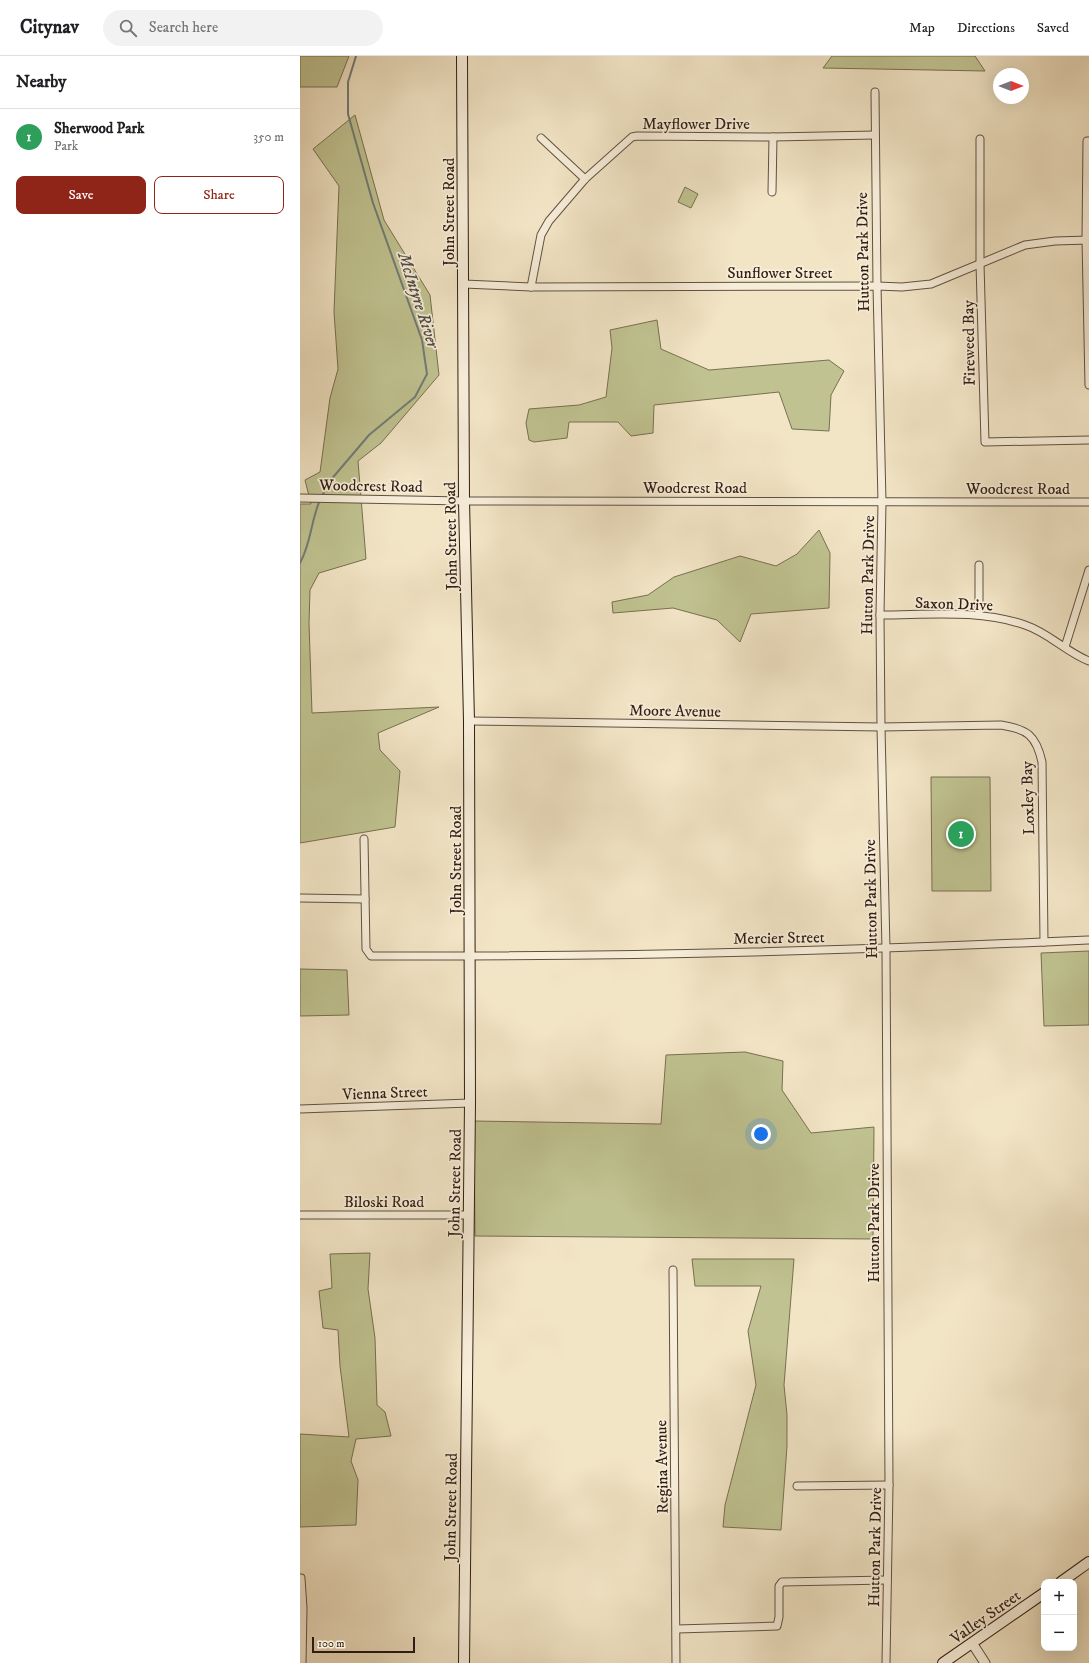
<!DOCTYPE html>
<meta charset="utf-8">
<style>
body{margin:0;font-family:"IM FELL DW Pica",serif;background:#f2f2f2;color:#202124}
.controls{position:absolute;right:12px;bottom:12px;display:grid;overflow:hidden;border-radius:8px;box-shadow:0 4px 16px #0002}
.controls button{width:36px;height:36px;display:grid;place-items:center;padding:0;border:0;border-bottom:1px solid #e0e0e0;background:#fff;color:#202124;font:20px sans-serif}
.compass{position:absolute;left:693px;top:12px;width:36px;height:36px;border-radius:50%;background:#fff;box-shadow:0 4px 16px #0002;rotate:90deg}
.scale{position:absolute;left:12px;bottom:10px;width:103px;box-sizing:border-box;padding-left:4px;border:2px solid #311e13;border-top:0;font-size:11px;line-height:14px;white-space:nowrap;color:#311e13;-webkit-text-stroke:3px #f7eeda;paint-order:stroke}
.you{position:absolute;left:461px;top:1078px;width:14px;height:14px;margin:-10px;border:3px solid #fff;border-radius:50%;background:#1a73e8;box-shadow:0 0 0 6px #1a73e833}
.badge{display:grid;place-items:center;width:26px;height:26px;border-radius:50%;background:#8f2418;color:#fff;font-size:13px;font-weight:700}
.pin{position:absolute;translate:-50% -50%;border:2px solid #fff;box-shadow:0 1px 4px #0006}
.list{margin:0;padding:0;list-style:none}
h2{display:flex;justify-content:space-between;align-items:center;height:52px;margin:0;padding:0 16px;font-size:17px}
h2 small{font-size:13px;font-weight:400;color:#757577}
.list li{display:grid;grid-template-columns:26px 1fr auto;gap:12px;align-items:center;box-sizing:border-box;height:56px;padding:0 16px;border-top:1px solid #e0e0e0}
.list b{display:block;font-size:15px;white-space:nowrap}
.list p{margin:0;font-size:13px;white-space:nowrap;color:#757577}
.list em{font-size:13px;font-style:normal;color:#757577}
.actions{display:flex;gap:8px;padding:12px 16px}
.actions a{flex:1;padding:9px 0;border:1px solid #8f2418;border-radius:8px;text-align:center;font-size:14px;color:#8f2418}
.actions .main{background:#8f2418;color:#fff}
.icon{flex:none;width:22px;height:22px;fill:none;stroke:currentColor;stroke-width:2;stroke-linecap:round;stroke-linejoin:round}
.map{position:relative;flex:none;width:789px;height:1607px;overflow:hidden}
header{display:flex;align-items:center;gap:24px;box-sizing:border-box;height:56px;padding:0 20px;background:#fff;border-bottom:1px solid #e0e0e0}
header strong{font-size:19px}
nav{display:flex;gap:22px;margin-inline-start:auto;font-size:14px}
.search{width:280px;height:36px;background:#f2f2f2;display:flex;align-items:center;gap:10px;box-sizing:border-box;padding:0 14px;border-radius:22px;color:#757577;font-size:15px}
main{display:flex}
aside{flex:1;background:#fff}
.map>svg:first-child{display:block}
.green{fill:#c0c391;stroke:#787052}
.lines{fill:none;stroke-linecap:round;stroke-linejoin:round}
.stream{stroke:#727d7a;stroke-width:2}
.minor-casing{stroke:#615040;stroke-width:9}
.tertiary-casing{stroke:#615040;stroke-width:11}
.secondary-casing{stroke:#311e13;stroke-width:12}
.minor{stroke:#f7eeda;stroke-width:7}
.tertiary{stroke:#f7eeda;stroke-width:9}
.secondary{stroke:#f7eeda;stroke-width:10}
.labels{text-anchor:middle;stroke-width:3.5;stroke-linejoin:round;paint-order:stroke}
.street-label{font-size:16px;fill:#311e13;stroke:#f7eeda}
.water-label{font-size:17px;font-style:italic;fill:#524e46;stroke:#f7eeda}
</style>
<header>
<strong>Citynav</strong>
<div class="search"><svg class="icon" aria-label="search" viewBox="0 0 24 24"><circle cx="10" cy="10" r="6"/><path d="M15 15l6 6"/></svg>Search here</div>
<nav><a>Map</a><a>Directions</a><a>Saved</a></nav>
</header>
<main>
<aside>
<h2>Nearby<small></small></h2>
<ul class="list">
<li><span class="badge" style="background:#2e9e5b">1</span><div><b>Sherwood Park</b><p>Park</p></div><em>350 m</em></li>
</ul>
<div class="actions"><a class="main">Save</a><a>Share</a></div>
</aside>
<div class="map">
<svg width="789" height="1607" viewBox="0 0 789 1607">
<rect width="100%" height="100%" fill="#f2e5c6"/>
<filter id="stains"><feTurbulence type="fractalNoise" baseFrequency=".005" numOctaves="4"/><feColorMatrix values="0 0 0 0 .2 0 0 0 0 .09 0 0 0 0 .02 0 0 0 .5 -.17"/></filter>
<radialGradient id="worn" r=".72"><stop offset=".6" stop-color="#630" stop-opacity="0"/><stop offset="1" stop-color="#630" stop-opacity=".3"/></radialGradient>
<g class="green">
<polygon points="0,0 49,0 37,31 0,31"/>
<polygon points="532,0 675,0 685,15 523,12"/>
<polygon points="55,59 84,164 130,239 139,319 81,387 58,405 66,503 19,517 10,534 9,567 12,657 139,651 78,677 80,694 100,715 95,771 0,787 0,448 11,448 5,424 20,416 30,342 38,313 34,256 39,130 13,93"/>
<polygon points="385,131 398,138 391,152 378,146"/>
<polygon points="357,264 361,293 409,314 529,304 544,315 531,339 529,375 492,373 479,336 354,349 353,377 331,380 318,366 269,366 267,382 234,386 229,384 226,367 229,353 279,349 306,341 312,292 310,274"/>
<polygon points="519,474 530,497 529,552 451,558 440,586 417,564 373,552 313,557 312,546 348,539 374,521 440,500 476,510 497,498"/>
<polygon points="631,721 690,721 691,835 632,835"/>
<polygon points="789,895 789,969 744,970 741,897"/>
<polygon points="0,913 47,914 49,959 0,960"/>
<polygon points="445,996 483,1005 482,1034 511,1077 574,1071 573,1183 175,1180 174,1065 361,1068 366,999"/>
<polygon points="70,1197 68,1233 75,1282 77,1349 85,1356 91,1380 56,1383 51,1405 58,1424 56,1469 0,1471 0,1378 49,1381 40,1310 38,1274 23,1272 19,1235 32,1232 30,1198"/>
<polygon points="392,1203 494,1203 484,1329 487,1359 487,1390 481,1474 423,1471 425,1449 456,1329 448,1275 461,1230 395,1230"/>
</g>
<g class="lines">
<g class="stream">
<polyline points="22,440 29,426 69,379 115,341 127,318 122,284 73,147 48,58 48,26 56,0"/>
<path d="M0,507C11,488 11,464 20,444"/>
</g>
<g class="minor-casing">
<g id="minor">
<polyline points="575,36 577,230 582,446 580,559 581,671 586,893 589,1429 586,1607"/>
<polyline points="241,82 285,123"/>
<polyline points="680,83 680,208 685,386 789,384"/>
<polyline points="789,85 787,85 786,184 789,329"/>
<polyline points="472,136 473,81"/>
<polyline points="164,228 231,231 577,230 602,231 631,228 725,189 755,185 789,184"/>
<polyline points="231,231 241,179 249,165 285,123 332,81 337,80 473,81 575,79"/>
<polyline points="0,442 164,445 789,446"/>
<polyline points="679,509 679,559"/>
<path d="M580,559C628,559 679,553 725,569C749,577 766,596 789,605"/>
<polyline points="765,591 789,514"/>
<path d="M169,665L581,671L701,669C727,673 736,679 742,706L744,886"/>
<path d="M64,783L66,893L71,900C310,901 549,895 788,884"/>
<polyline points="0,842 65,843"/>
<polyline points="0,1053 170,1047"/>
<polyline points="0,1159 169,1159"/>
<polyline points="373,1214 376,1607"/>
<polyline points="497,1430 589,1429"/>
<polyline points="0,1522 1,1522 3,1552 2,1607"/>
<polyline points="377,1573 477,1570 479,1561 479,1530 482,1526 587,1524"/>
</g>
</g>
<g class="tertiary-casing">
<polyline id="tertiary" points="672,1587 685,1607"/>
</g>
<g class="secondary-casing">
<g id="secondary">
<polyline points="162,0 164,445 169,665 170,1047 164,1607"/>
<polyline points="761,1526 789,1506"/>
<polyline points="643,1607 744,1537"/>
</g>
</g>
<use href="#minor" class="minor"/>
<use href="#tertiary" class="tertiary"/>
<use href="#secondary" class="secondary"/>
</g>
<g class="labels">
<g class="street-label">
<text x="396" y="73">Mayflower Drive</text>
<text transform="translate(148 156) rotate(-90)" y="6">John Street Road</text>
<text transform="translate(562 196) rotate(-91)" y="6">Hutton Park Drive</text>
<text x="480" y="222">Sunflower Street</text>
<text transform="translate(668 287) rotate(-91)" y="6">Fireweed Bay</text>
<text transform="translate(71 429) rotate(1)" y="6">Woodcrest Road</text>
<text x="395" y="437">Woodcrest Road</text>
<text x="718" y="438">Woodcrest Road</text>
<text transform="translate(150 480) rotate(-91)" y="6">John Street Road</text>
<text transform="translate(567 519) rotate(-89)" y="6">Hutton Park Drive</text>
<text transform="translate(654 547) rotate(2)" y="6">Saxon Drive</text>
<text transform="translate(375 654) rotate(1)" y="6">Moore Avenue</text>
<text transform="translate(727 742) rotate(-92)" y="6">Loxley Bay</text>
<text transform="translate(155 804) rotate(-90)" y="6">John Street Road</text>
<text transform="translate(570 843) rotate(-91)" y="6">Hutton Park Drive</text>
<text transform="translate(479 881) rotate(-1)" y="6">Mercier Street</text>
<text transform="translate(85 1036) rotate(-2)" y="6">Vienna Street</text>
<text transform="translate(154 1127) rotate(-89)" y="6">John Street Road</text>
<text x="84" y="1151">Biloski Road</text>
<text transform="translate(573 1167) rotate(-90)" y="6">Hutton Park Drive</text>
<text transform="translate(361 1411) rotate(-91)" y="6">Regina Avenue</text>
<text transform="translate(150 1451) rotate(-89)" y="6">John Street Road</text>
<text transform="translate(574 1491) rotate(-89)" y="6">Hutton Park Drive</text>
<text transform="translate(685 1560) rotate(-35)" y="6">Valley Street</text>
</g>
<g class="water-label">
<text transform="translate(119 244) rotate(72)" y="6">McIntyre River</text>
</g>
</g>
<rect width="100%" height="100%" filter="url(#stains)"/>
<rect width="100%" height="100%" fill="url(#worn)"/>
</svg>
<div class="controls">
<button>+</button>
<button>−</button>
</div>
<svg class="compass" viewBox="-18 -18 36 36"><path d="M0-13l5 13h-10z" fill="#e53935"/><path d="M0 13l5-13h-10z" fill="#757577"/></svg>
<div class="scale">100 m</div>
<div class="you"></div>
<div class="pin badge" style="left:661px;top:778px;background:#2e9e5b">1</div>
</div>
</main>
